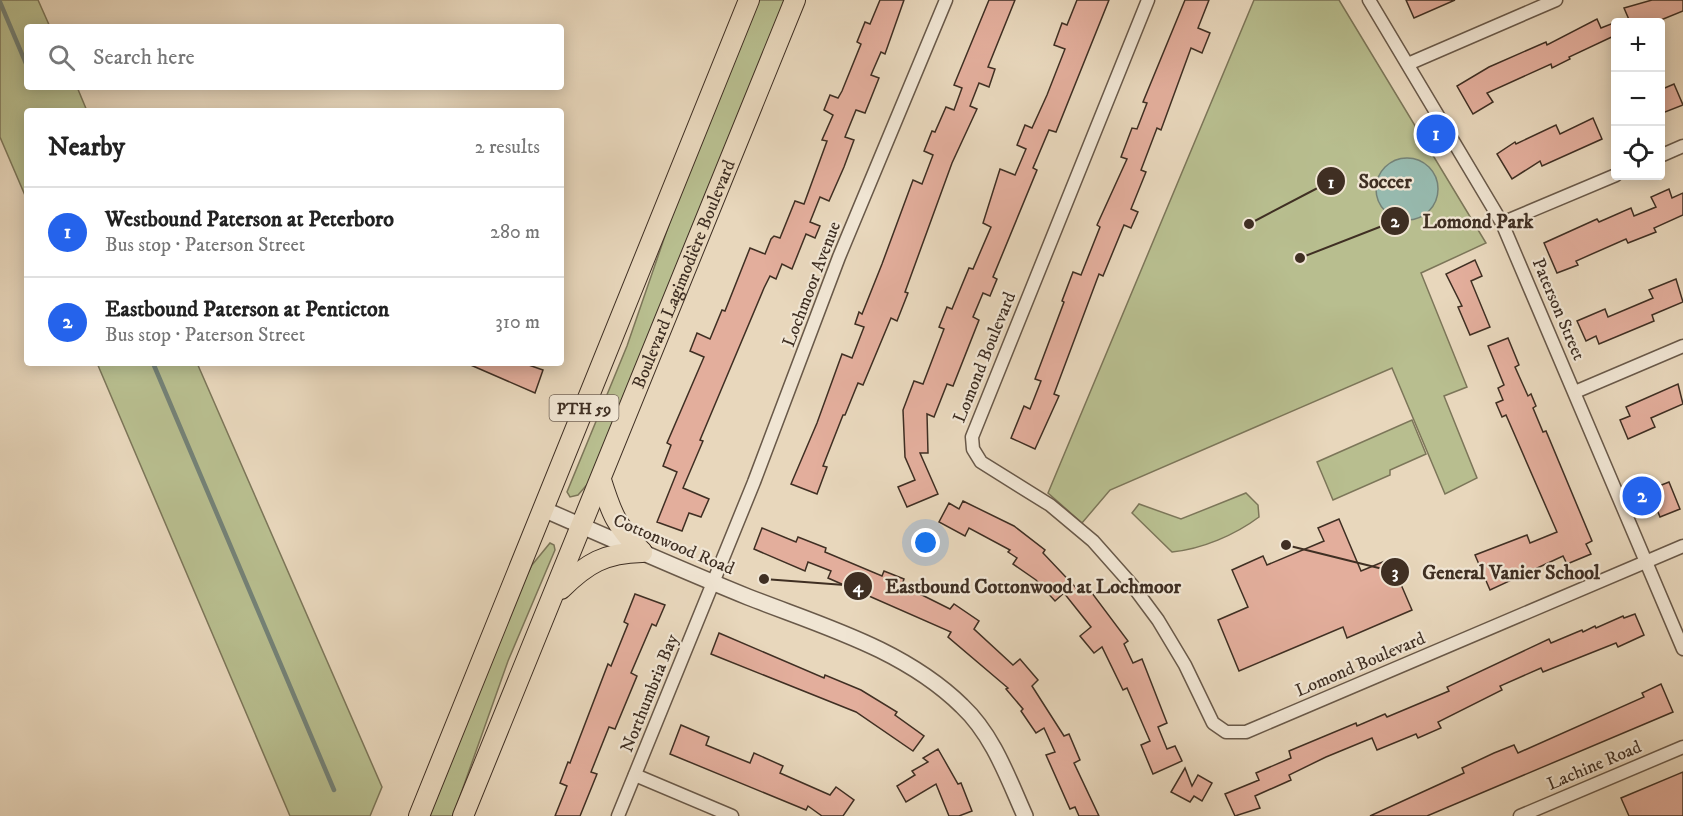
<!DOCTYPE html>
<meta charset="utf-8">
<style>
body{margin:0;font-family:"IM FELL DW Pica",serif;background:#f6f6f6;color:#222}
.controls{position:absolute;right:18px;top:18px;display:grid;overflow:hidden;border-radius:6px;box-shadow:0 3px 15px #0003}
.controls button{width:54px;height:54px;display:grid;place-items:center;padding:0;border:0;border-bottom:2px solid #e0e0e0;background:#fff;color:#222;font:30px sans-serif}
.you{position:absolute;left:926px;top:543px;width:21px;height:21px;margin:-15px;border:4px solid #fff;border-radius:50%;background:#1a73e8;box-shadow:0 0 0 9px #1a73e833}
.badge{display:grid;place-items:center;width:39px;height:39px;border-radius:50%;background:#2563eb;color:#fff;font-size:20px;font-weight:700}
.pin{position:absolute;translate:-50% -50%;border:3px solid #fff;box-shadow:0 2px 6px #0006}
.list{margin:0;padding:0;list-style:none}
h2{display:flex;justify-content:space-between;align-items:center;height:78px;margin:0;padding:0 24px;font-size:26px}
h2 small{font-size:20px;font-weight:400;color:#767676}
.list li{display:grid;grid-template-columns:39px 1fr auto;gap:18px;align-items:center;box-sizing:border-box;height:90px;padding:0 24px;border-top:2px solid #e0e0e0}
.list b{display:block;font-size:22px;white-space:nowrap}
.list p{margin:0;font-size:20px;white-space:nowrap;color:#767676}
.list em{font-size:20px;font-style:normal;color:#767676}
.icon{flex:none;width:33px;height:33px;fill:none;stroke:currentColor;stroke-width:2;stroke-linecap:round;stroke-linejoin:round}
.map{position:relative;flex:none;width:1683px;height:816px;overflow:hidden}
.search{position:absolute;background:#fff;box-shadow:0 3px 15px #0003;left:24px;top:24px;width:540px;height:66px;display:flex;align-items:center;gap:15px;box-sizing:border-box;padding:0 21px;border-radius:6px;color:#767676;font-size:22px}
.panel{position:absolute;background:#fff;box-shadow:0 3px 15px #0003;left:24px;top:108px;width:540px;height:258px;border-radius:6px}
.map>svg:first-child{display:block}
.green{fill:#b8be8f;stroke:#7c7659;stroke-width:1.5}
.water{fill:#97baaf;stroke:#748277;stroke-width:1.5}
.lines{fill:none;stroke-linecap:round;stroke-linejoin:round}
.stream{stroke:#748277;stroke-width:4.5}
.building{fill:#e3ae9c;stroke:#3f2f23;stroke-width:1.5}
.minor-casing{stroke:#695949;stroke-width:15}
.tertiary-casing{stroke:#695949;stroke-width:18}
.primary-casing{stroke:#3f2f23;stroke-width:22}
.minor{stroke:#f0e5d3;stroke-width:12}
.tertiary{stroke:#f0e5d3;stroke-width:15}
.primary{stroke:#e8d7bc;stroke-width:20}
.labels{text-anchor:middle;stroke-width:4.5;stroke-linejoin:round;paint-order:stroke}
.shield{fill:#f0e5d3;stroke:#746658;stroke-width:1.5}
.shield-label{font-size:16px;font-weight:bold;fill:#3f2f23}
.street-label{font-size:18px;fill:#3f2f23;stroke:#f0e5d3}
.leader{fill:none;stroke:#3f2f23;stroke-width:2}
.callout-dot{fill:#3f2f23;stroke:#f0e5d3;stroke-width:2}
.mark-label{font-size:18px;text-anchor:middle;font-weight:bold;fill:#fff}
.callout-label{font-size:20px;text-anchor:middle;font-weight:bold;fill:#3f2f23;stroke:#f0e5d3;stroke-width:4.5;stroke-linejoin:round;paint-order:stroke}
</style>
<div class="map">
<svg width="1683" height="816" viewBox="0 0 1683 816">
<rect width="100%" height="100%" fill="#e8d7bc"/>
<filter id="stains"><feTurbulence type="fractalNoise" baseFrequency=".00333" numOctaves="4"/><feColorMatrix values="0 0 0 0 .2 0 0 0 0 .09 0 0 0 0 .02 0 0 0 .5 -.17"/></filter>
<radialGradient id="worn" r=".72"><stop offset=".6" stop-color="#630" stop-opacity="0"/><stop offset="1" stop-color="#630" stop-opacity=".3"/></radialGradient>
<g class="green">
<polygon points="0,0 38,0 50,27 27,27 27,87 77,87 87,111 27,111 27,200 0,137"/>
<polygon points="759,0 785,0 591,480 578,495 570,497 567,492 627,346 675,207"/>
<polygon points="1254,0 1339,0 1486,243 1421,273 1467,387 1444,396 1477,478 1445,494 1392,368 1110,490 1082,523 1048,493"/>
<polygon points="97,363 197,363 382,787 370,816 290,816"/>
<polygon points="1412,420 1426,454 1390,470 1390,475 1333,500 1317,462"/>
<path d="M1246,493L1258,505L1259,517C1235,535 1202,549 1172,552L1132,513L1139,504L1181,519Z"/>
<polygon points="550,543 554,545 555,550 508,661 453,816 428,816 526,577 532,565"/>
</g>
<circle class="water" cx="1407" cy="189" r="31"/>
<g class="lines">
<g class="stream">
<polyline points="0,2 27,66"/>
<polyline points="153,363 334,790"/>
</g>
</g>
<g class="building">
<polygon points="880,0 904,0 885,54 881,52 871,75 879,78 865,113 856,110 845,137 854,140 844,167 829,201 820,197 810,222 820,226 815,238 806,234 792,269 782,264 776,279 770,276 764,288 700,440 703,441 683,488 709,499 701,517 689,513 682,531 657,522 677,472 663,466 671,445 667,443 704,357 690,351 697,333 710,339 722,310 725,311 750,248 765,254 771,239 774,236 780,238 795,201 804,204 827,141 822,140 833,115 824,110 830,95 838,98 842,91 861,44 857,42 865,22 870,24"/>
<polygon points="989,0 1015,0 988,67 995,69 989,87 979,83 970,106 977,109 952,163 905,292 908,293 897,321 891,318 863,385 858,383 845,415 843,415 823,466 827,467 817,494 791,484 817,423 842,354 852,358 864,327 855,324 859,312 862,314 882,264 913,180 922,184 933,155 924,151 932,131 935,132 946,107 954,110 962,88 954,85"/>
<polygon points="1077,0 1109,0 1056,132 1049,130 1033,168 1037,170 993,277 997,279 990,296 983,293 973,317 979,320 953,386 947,384 934,417 927,414 928,453 920,453 938,494 907,507 898,487 915,480 905,457 903,410 914,381 923,384 944,329 939,327 947,307 952,309 969,268 973,269 991,227 983,223 1000,169 1015,175 1026,149 1017,145 1025,125 1032,128 1047,95 1065,49 1054,45 1062,23 1067,25"/>
<polygon points="1185,0 1209,0 1198,28 1210,33 1202,53 1191,48 1161,130 1157,128 1141,170 1146,172 1131,209 1138,212 1131,228 1124,225 1103,276 1099,274 1054,394 1059,396 1035,449 1011,438 1024,406 1030,409 1041,381 1035,379 1064,302 1062,301 1073,272 1081,275 1100,227 1097,225 1127,159 1121,157 1132,128 1137,129 1147,103 1143,102"/>
<polygon points="1406,0 1455,0 1414,18"/>
<polygon points="1652,0 1683,0 1683,11 1656,22 1630,22 1624,8"/>
<polygon points="1597,19 1601,28 1616,22 1616,35 1569,57 1570,59 1552,68 1551,64 1487,93 1493,102 1473,114 1457,86 1489,67 1546,42 1547,45"/>
<polygon points="1674,84 1683,105 1660,114 1660,90"/>
<polygon points="1593,118 1602,139 1542,166 1540,161 1512,179 1497,154 1515,142 1516,144 1556,125 1560,134"/>
<polygon points="1669,189 1672,198 1683,193 1683,215 1654,228 1656,232 1628,243 1626,239 1576,261 1578,265 1557,273 1544,243 1597,219 1599,222 1631,208 1634,216 1656,207 1651,197"/>
<polygon points="1475,260 1482,276 1471,281 1490,327 1470,335 1458,307 1462,306 1446,274"/>
<polygon points="1676,279 1683,302 1652,315 1654,321 1599,344 1596,336 1586,341 1577,321 1605,309 1608,317 1653,298 1649,290"/>
<polygon points="1508,338 1519,365 1515,367 1528,396 1531,394 1536,406 1533,408 1543,432 1546,431 1592,541 1586,544 1591,554 1567,564 1563,556 1490,590 1475,555 1527,535 1530,543 1557,532 1506,415 1502,417 1496,403 1503,400 1498,388 1504,385 1488,346"/>
<polygon points="466,363 523,363 543,370 535,393"/>
<polygon points="1678,384 1683,404 1651,418 1655,427 1628,439 1620,420 1630,416 1626,407"/>
<polygon points="1669,482 1680,509 1660,517 1649,490"/>
<polygon points="963,501 1014,526 1045,550 1043,553 1079,591 1086,585 1128,641 1124,644 1133,663 1142,659 1167,723 1158,727 1167,749 1175,746 1182,761 1153,774 1141,745 1150,741 1127,688 1123,690 1102,647 1094,653 1080,636 1091,627 1064,593 1055,601 1036,580 1013,564 1017,558 1008,552 1010,550 969,528 965,536 939,522 949,503 959,509"/>
<polygon points="1339,519 1361,571 1390,559 1412,610 1347,638 1343,627 1239,671 1218,620 1248,607 1232,570 1263,556 1267,565 1324,541 1318,528"/>
<polygon points="762,528 796,542 798,537 826,548 825,552 882,576 884,571 904,579 902,585 950,609 954,604 979,621 974,629 1013,665 1020,659 1038,680 1032,686 1064,736 1069,734 1080,760 1074,763 1099,816 1079,816 1075,807 1070,809 1046,755 1055,752 1044,728 1036,733 1021,711 1023,709 1006,689 1008,688 948,637 951,632 828,578 831,571 808,562 805,571 754,549"/>
<polygon points="635,594 665,605 656,626 652,624 631,673 637,676 615,729 609,727 591,772 597,774 580,816 555,816 567,786 560,783 568,762 570,763 608,664 611,666 628,624 624,622"/>
<polygon points="1635,614 1644,635 1618,647 1616,643 1543,672 1541,668 1500,686 1502,690 1438,722 1441,728 1418,738 1416,734 1377,750 1372,738 1326,757 1289,775 1291,780 1255,796 1260,808 1235,816 1225,794 1259,780 1256,773 1291,758 1289,751 1356,723 1357,726 1385,714 1387,717 1449,691 1447,687 1549,639 1551,643 1582,630 1583,632 1595,626 1596,628 1623,616 1624,618"/>
<polygon points="719,633 824,678 825,675 861,690 897,712 895,715 924,736 913,751 856,712 711,654"/>
<polygon points="1661,684 1673,712 1427,816 1370,816 1464,773 1462,768 1494,753 1514,745 1518,753 1644,697 1642,693"/>
<polygon points="681,725 709,737 706,745 750,763 754,753 783,766 780,773 830,795 836,787 854,800 843,816 822,816 808,806 806,810 670,754"/>
<polygon points="938,749 958,784 961,783 972,811 959,816 949,816 936,784 906,802 897,786 915,775 912,771 928,762 923,758"/>
<polygon points="1185,768 1192,786 1198,775 1212,783 1202,801 1194,796 1190,802 1171,792"/>
<polygon points="1683,772 1683,816 1629,816 1621,798"/>
</g>
<g class="lines">
<g class="minor-casing">
<g id="minor">
<polyline points="1148,0 972,437 973,449 981,462 1050,505 1093,541 1132,585 1158,620 1185,665 1213,723 1226,732 1246,732 1683,546"/>
<polyline points="1369,0 1502,223 1683,649"/>
<polyline points="1408,64 1556,0"/>
<polyline points="1660,156 1683,146"/>
<polyline points="1502,223 1616,175"/>
<polyline points="1575,392 1683,346"/>
<polyline points="635,775 732,816"/>
<polyline points="618,816 754,482 839,257 946,0"/>
<polyline points="1520,816 1683,747"/>
</g>
</g>
<g class="tertiary-casing">
<path id="tertiary" d="M543,509C611,539 679,569 748,597C822,626 904,649 962,706C993,735 1008,778 1025,816"/>
</g>
<g class="primary-casing">
<g id="primary">
<path d="M601,480C612,515 616,525 642,552"/>
<path d="M561,589C587,563 605,553 642,552"/>
<polyline points="419,816 749,0"/>
<path id="s1" d="M463,816L795,0"/>
</g>
</g>
<use href="#minor" class="minor"/>
<use href="#tertiary" class="tertiary"/>
<use href="#primary" class="primary"/>
</g>
<g class="labels">
<rect class="shield" x="549.5" y="395" width="69" height="26" rx="4.5"/>
<g class="shield-label">
<text x="584" y="414">PTH 59</text>
</g>
<g class="street-label">
<text dy="6" stroke="none"><textPath href="#s1" startOffset="585">Boulevard Lagimodière Boulevard</textPath></text>
<text transform="translate(811 284) rotate(-69)" y="6">Lochmoor Avenue</text>
<text transform="translate(1559 309) rotate(67)" y="6">Paterson Street</text>
<text transform="translate(984 357) rotate(-68)" y="6">Lomond Boulevard</text>
<text transform="translate(674 544) rotate(23)" y="6">Cottonwood Road</text>
<text transform="translate(1360 664) rotate(-23)" y="6">Lomond Boulevard</text>
<text transform="translate(649 693) rotate(-68)" y="6">Northumbria Bay</text>
<text transform="translate(1594 765) rotate(-23)" y="6">Lachine Road</text>
</g>
</g>
<path class="leader" d="M1249 224L1331 181M1300 258L1395 221M1286 545L1395 572M764 579L858 586"/>
<g class="callout-dot">
<circle cx="1249" cy="224" r="6"/>
<circle cx="1300" cy="258" r="6"/>
<circle cx="1286" cy="545" r="6"/>
<circle cx="764" cy="579" r="6"/>
<circle cx="1331" cy="181" r="15"/>
<circle cx="1395" cy="221" r="15"/>
<circle cx="1395" cy="572" r="15"/>
<circle cx="858" cy="586" r="15"/>
</g>
<g class="mark-label">
<text x="1331" y="188">1</text>
<text x="1395" y="227">2</text>
<text x="1395" y="578">3</text>
<text x="858" y="592">4</text>
</g>
<g class="callout-label">
<text x="1385" y="188">Soccer</text>
<text x="1478" y="228">Lomond Park</text>
<text x="1511" y="579">General Vanier School</text>
<text x="1033" y="593">Eastbound Cottonwood at Lochmoor</text>
</g>
<rect width="100%" height="100%" filter="url(#stains)"/>
<rect width="100%" height="100%" fill="url(#worn)"/>
</svg>
<div class="controls">
<button>+</button>
<button>−</button>
<button><svg class="icon" aria-label="locate" viewBox="0 0 24 24"><circle cx="12" cy="12" r="6"/><path d="M12 2v4M12 18v4M2 12h4M18 12h4"/></svg></button>
</div>
<div class="you"></div>
<div class="pin badge" style="left:1436px;top:134px">1</div>
<div class="pin badge" style="left:1642px;top:496px">2</div>
<div class="search"><svg class="icon" aria-label="search" viewBox="0 0 24 24"><circle cx="10" cy="10" r="6"/><path d="M15 15l6 6"/></svg>Search here</div>
<section class="panel">
<h2>Nearby<small>2 results</small></h2>
<ul class="list">
<li><span class="badge">1</span><div><b>Westbound Paterson at Peterboro</b><p>Bus stop · Paterson Street</p></div><em>280 m</em></li>
<li><span class="badge">2</span><div><b>Eastbound Paterson at Penticton</b><p>Bus stop · Paterson Street</p></div><em>310 m</em></li>
</ul>
</section>
</div>
